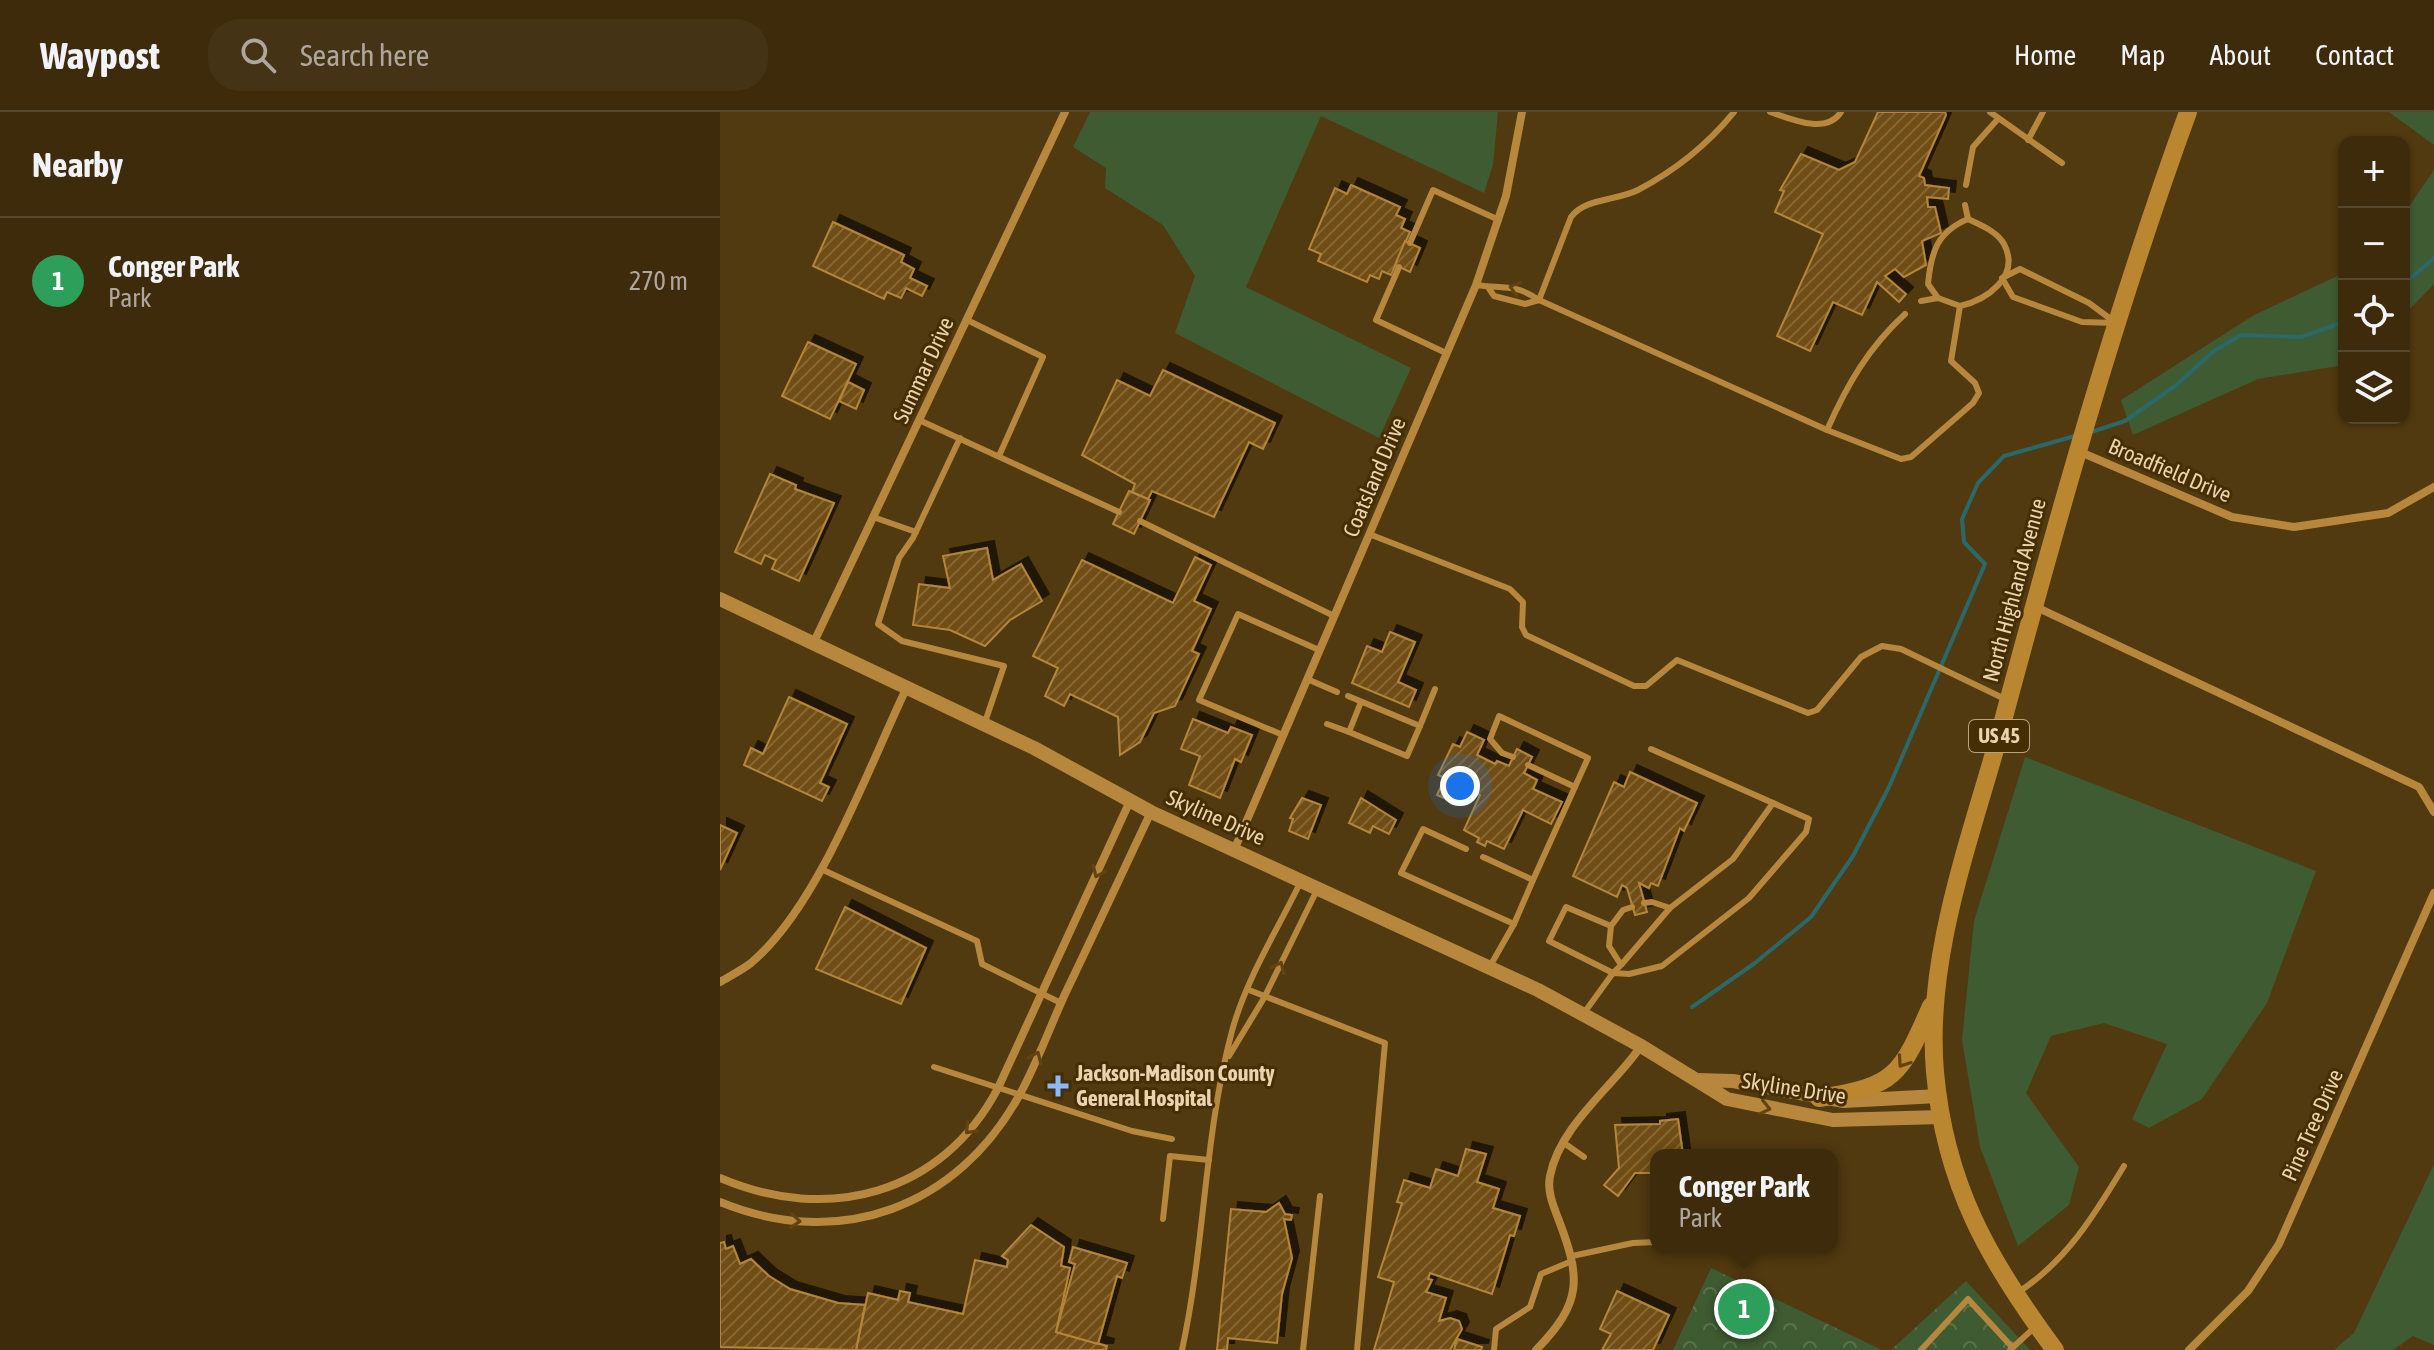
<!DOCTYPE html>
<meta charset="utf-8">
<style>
body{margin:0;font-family:"Asap Condensed",sans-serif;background:#443315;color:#f1f3f6}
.controls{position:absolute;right:24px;top:24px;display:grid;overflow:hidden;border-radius:16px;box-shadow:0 2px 6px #0004}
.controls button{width:72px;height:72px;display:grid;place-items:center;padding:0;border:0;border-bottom:2px solid #56472d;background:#3d2b0c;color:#f1f3f6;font:40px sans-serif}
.you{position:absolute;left:740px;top:674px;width:28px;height:28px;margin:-20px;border:6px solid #fff;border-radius:50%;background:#1a73e8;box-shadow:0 0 0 12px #1a73e833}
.badge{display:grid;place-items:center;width:52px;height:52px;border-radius:50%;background:#ea580c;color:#fff;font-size:26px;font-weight:700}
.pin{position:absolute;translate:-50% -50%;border:4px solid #fff;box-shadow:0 2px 8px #0006}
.popup{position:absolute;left:930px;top:1037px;width:188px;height:104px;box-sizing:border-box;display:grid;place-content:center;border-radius:16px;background:#3d2b0c;filter:drop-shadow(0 2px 6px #0005);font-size:26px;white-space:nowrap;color:#ada79d}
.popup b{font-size:30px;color:#f1f3f6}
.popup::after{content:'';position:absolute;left:50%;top:100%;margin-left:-16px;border:16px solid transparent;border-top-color:#3d2b0c}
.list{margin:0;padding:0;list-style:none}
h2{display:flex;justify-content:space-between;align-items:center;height:104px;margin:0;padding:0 32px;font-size:34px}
h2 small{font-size:26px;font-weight:400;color:#ada79d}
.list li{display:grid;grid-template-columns:52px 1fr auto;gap:24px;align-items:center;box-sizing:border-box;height:128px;padding:0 32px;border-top:2px solid #56472d}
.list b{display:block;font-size:30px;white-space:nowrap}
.list p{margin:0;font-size:26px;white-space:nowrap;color:#ada79d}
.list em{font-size:26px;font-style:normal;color:#ada79d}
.icon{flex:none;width:44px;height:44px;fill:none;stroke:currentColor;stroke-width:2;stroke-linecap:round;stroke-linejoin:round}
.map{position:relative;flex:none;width:1714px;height:1238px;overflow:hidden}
header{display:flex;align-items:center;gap:48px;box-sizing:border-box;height:112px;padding:0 40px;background:#3d2b0c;border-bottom:2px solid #56472d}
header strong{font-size:38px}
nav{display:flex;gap:44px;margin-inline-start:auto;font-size:28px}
.search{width:560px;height:72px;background:#443315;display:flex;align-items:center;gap:20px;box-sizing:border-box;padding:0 28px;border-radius:32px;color:#ada79d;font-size:30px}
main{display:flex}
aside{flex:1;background:#3d2b0c}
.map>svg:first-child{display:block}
.grass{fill:#3f5b32}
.park{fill:url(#park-crowns)}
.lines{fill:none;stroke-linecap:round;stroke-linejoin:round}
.stream{stroke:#2a696a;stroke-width:4}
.building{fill:url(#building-hatch);stroke:#b4863b;stroke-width:2;filter:url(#shadow)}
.service{stroke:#b6873c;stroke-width:6}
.minor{stroke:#b6873c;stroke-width:8}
.tertiary{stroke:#b6873c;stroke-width:14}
.primary{stroke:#ba8630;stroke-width:18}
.oneway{stroke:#624411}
.oneway2{stroke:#63440e}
.poi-dot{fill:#8abafc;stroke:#462e03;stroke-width:3}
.labels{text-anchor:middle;stroke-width:6;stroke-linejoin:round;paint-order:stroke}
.shield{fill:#462e03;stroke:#baa27c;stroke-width:2}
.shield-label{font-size:20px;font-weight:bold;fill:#ebd3b0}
.street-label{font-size:22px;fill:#ebd3b0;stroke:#462e03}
.poi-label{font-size:22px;font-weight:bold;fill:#ebd3b0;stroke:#462e03;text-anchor:start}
</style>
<header>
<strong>Waypost</strong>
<div class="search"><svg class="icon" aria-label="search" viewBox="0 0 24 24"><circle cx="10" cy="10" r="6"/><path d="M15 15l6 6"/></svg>Search here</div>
<nav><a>Home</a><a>Map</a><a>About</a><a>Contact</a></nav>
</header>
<main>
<aside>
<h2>Nearby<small></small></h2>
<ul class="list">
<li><span class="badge" style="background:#2e9e5b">1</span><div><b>Conger Park</b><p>Park</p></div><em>270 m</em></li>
</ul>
</aside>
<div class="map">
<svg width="1714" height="1238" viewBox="0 0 1714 1238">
<defs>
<pattern id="park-crowns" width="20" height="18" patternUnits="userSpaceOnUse" patternTransform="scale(2)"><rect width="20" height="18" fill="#3f5b32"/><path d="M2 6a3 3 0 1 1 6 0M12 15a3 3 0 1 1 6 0" fill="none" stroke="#5b724d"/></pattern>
<pattern id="building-hatch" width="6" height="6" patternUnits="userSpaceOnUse" patternTransform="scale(2)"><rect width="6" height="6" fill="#704e12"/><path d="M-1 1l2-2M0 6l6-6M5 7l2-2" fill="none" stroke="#856732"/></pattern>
<filter id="shadow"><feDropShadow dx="7" dy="-7" stdDeviation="0" flood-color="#0009"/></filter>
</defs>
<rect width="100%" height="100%" fill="#513910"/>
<g class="grass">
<polygon points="370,0 778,0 773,53 764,81 601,4 526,175 691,256 659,326 455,221 475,164 443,113 385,76 386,56 353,35"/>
<polygon points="1669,0 1714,0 1714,33"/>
<polygon points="1714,58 1714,172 1684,203 1684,102"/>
<polygon points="1624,161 1624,253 1538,267 1413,323 1401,288 1534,203"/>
<polygon points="1305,645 1596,759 1547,891 1482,987 1429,1016 1412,1007 1447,932 1384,911 1331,924 1306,981 1359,1055 1349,1093 1298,1134 1260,1035 1242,928 1254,809"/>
<polygon points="1714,1052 1714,1233 1693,1224 1673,1238 1614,1238 1634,1221"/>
</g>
<g class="park">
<polygon points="991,1156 1162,1238 953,1238"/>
<polygon points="1246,1169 1310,1238 1171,1238"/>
</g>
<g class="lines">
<g class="stream">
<polyline points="1684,172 1714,146"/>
<polyline points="1368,321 1405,309 1455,274 1494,239 1521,223 1581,225 1624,210"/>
<polyline points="972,895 1035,851 1091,805 1133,744 1169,675 1265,452 1244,430 1242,407 1258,371 1284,344 1355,324"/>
</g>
</g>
<g class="building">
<polygon points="1158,0 1225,0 1226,3 1199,64 1204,66 1205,73 1229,76 1228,87 1207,85 1208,95 1215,95 1221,121 1202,129 1206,153 1184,165 1175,157 1165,164 1186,182 1179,190 1157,170 1142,203 1113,190 1090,239 1057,224 1103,122 1055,100 1064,79 1060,78 1081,42 1119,58 1135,50"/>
<polygon points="631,73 680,95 676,103 685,107 681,116 690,120 671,163 662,159 659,167 650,163 647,170 598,149 601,142 589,137 615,76 627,82"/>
<polygon points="113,110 184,143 181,150 194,157 190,166 207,174 202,184 186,176 181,186 167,180 164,187 93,154"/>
<polygon points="685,129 700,136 690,160 675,153"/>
<polygon points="88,230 136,252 110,307 62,284"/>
<polygon points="443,258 555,311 543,337 529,330 494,405 432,379 428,387 412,380 415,372 362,343 397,268 430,284"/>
<polygon points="128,270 144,278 136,297 119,289"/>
<polygon points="50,362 76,373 75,377 114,391 79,469 52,457 56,448 45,443 41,452 15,440"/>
<polygon points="409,379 430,388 414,422 393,412"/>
<polygon points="267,436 273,468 301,452 322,489 290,508 265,534 230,518 193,513 199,472 230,476 223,444"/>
<polygon points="475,445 491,453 474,489 491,497 472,539 479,542 455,594 434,601 420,630 400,643 398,605 350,582 344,594 325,584 338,556 313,544 362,448 453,491"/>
<polygon points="670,520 695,530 678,570 696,578 689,595 632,571 647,534 662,540"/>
<polygon points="69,585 127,612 100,671 109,675 102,689 24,653 31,636 43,642"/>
<polygon points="473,607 508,621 511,615 532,623 521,650 515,647 500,686 469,673 480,644 461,637"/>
<polygon points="747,620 764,628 757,643 775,652 777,649 789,654 797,637 812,645 804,661 817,668 813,677 842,690 831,712 803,698 784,737 767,729 765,734 757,730 759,726 744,718 760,683 742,675 735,691 717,683 725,666 718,663 733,632 740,635"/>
<polygon points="910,660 977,691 964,719 960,716 938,774 931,771 929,776 919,771 927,800 915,803 907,776 902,773 897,785 853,764 894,670 904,675"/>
<polygon points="582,686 601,693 588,727 569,719 573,707 570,706"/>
<polygon points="641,686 676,708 669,722 653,714 650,721 629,711"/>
<polygon points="0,713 17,721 0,758"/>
<polygon points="125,795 206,836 181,892 96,857"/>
<polygon points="958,1007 963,1043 936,1043 936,1061 915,1061 898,1084 884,1073 899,1056 895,1013 940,1012 940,1009"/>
<polygon points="746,1037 766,1042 757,1070 779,1077 773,1096 800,1104 794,1124 790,1123 772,1182 710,1161 708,1167 712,1168 706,1180 726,1186 719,1209 730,1206 739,1209 742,1217 730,1238 654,1238 674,1170 658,1165 682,1091 677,1090 684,1068 710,1076 716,1057 738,1064"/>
<polygon points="559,1091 565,1102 572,1103 571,1108 564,1107 572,1146 562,1182 557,1231 508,1226 507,1238 497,1238 511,1097 546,1100"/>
<polygon points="311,1113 344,1135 341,1154 350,1156 336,1220 387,1234 386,1238 136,1238 148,1181 178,1188 180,1179 190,1181 188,1190 243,1202 255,1148 287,1155 288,1148 282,1144"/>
<polygon points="4,1130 6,1137 13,1134 20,1152 31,1147 49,1164 70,1177 118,1191 145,1193 136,1238 0,1235 0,1131"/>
<polygon points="353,1135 407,1151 402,1166 397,1164 378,1232 336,1220 355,1152 349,1150"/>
<polygon points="897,1179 949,1203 933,1238 882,1238 891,1222 880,1217"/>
<polygon points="737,1227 762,1235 761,1238 734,1238"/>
</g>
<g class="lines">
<g class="service">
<path d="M1014,0C988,32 954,59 918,78C896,89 865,86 851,105L819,188L1107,318L1181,347L1191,345L1253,291L1259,281L1255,271L1231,249L1240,194L1218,186L1201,189"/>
<path d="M1050,0C1071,7 1106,23 1121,0"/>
<polyline points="1270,0 1342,51"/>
<polyline points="1308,28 1323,0"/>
<polyline points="1246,73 1253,35 1277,8"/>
<polyline points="1245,93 1248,107"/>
<polyline points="690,131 713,78 779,108"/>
<polyline points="679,155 656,208 726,241"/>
<polygon points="1300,157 1369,191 1396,211 1362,210 1293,185 1282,166"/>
<path d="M756,173C781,177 795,171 819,188L805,192L774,184L768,175"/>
<path d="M1218,186L1208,172C1211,140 1217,120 1248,107C1260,113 1277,119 1284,132C1301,165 1266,188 1240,194"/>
<polyline points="247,208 323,245 279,344"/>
<polyline points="199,308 399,400"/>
<path d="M1107,318C1127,273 1148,236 1185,202"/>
<polyline points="240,326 193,426 179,446 158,512 182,529 284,554 264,613"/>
<polyline points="153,405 196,420"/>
<polyline points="420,409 614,504"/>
<polyline points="649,422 790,477 803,490 802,515 806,523 914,574 926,574 957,548 1088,601 1097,598 1141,545 1162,534 1181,537 1287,588"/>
<polyline points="587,567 617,580"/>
<polyline points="628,584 700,614 715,577"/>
<polyline points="641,590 629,620 687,644 700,614"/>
<polyline points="607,612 629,620"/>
<polyline points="563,623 479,588 518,502 599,538"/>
<polyline points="808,653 855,675"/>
<polyline points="746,737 703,717 681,761 794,812 769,856"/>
<polyline points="763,745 813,768 868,646 779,604 770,627 782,641 793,645"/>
<polyline points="101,757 257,829 262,852 341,891"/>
<polyline points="924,791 932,790 950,796"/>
<polyline points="794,812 813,768"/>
<polyline points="891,814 903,798 912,795"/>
<polyline points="901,853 889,834 891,814 846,795 829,829 893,861 901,853 950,796 1013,747 1053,691"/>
<polyline points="529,878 665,931 637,1238"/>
<polyline points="864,901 893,861 909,862 942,854 1029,786 1086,720 1089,707 931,637"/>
<polyline points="509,944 544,886 597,778"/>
<polyline points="214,955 412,1019 452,1027"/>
<polyline points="844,1031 864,1045"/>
<polyline points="443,1107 450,1044 489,1048"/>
<polyline points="852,1144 913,1131 936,1130"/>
<path d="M1297,1181C1346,1150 1375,1102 1404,1054"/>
<path d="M462,1238C485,1133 484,1023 512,919C526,867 558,817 581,769"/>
<polyline points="583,1238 600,1084"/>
<polyline points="774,1238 776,1217 810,1195 821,1162 852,1149"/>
<polyline points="1201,1238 1248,1187 1292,1235"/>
<polyline points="1290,1238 1314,1216"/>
</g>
<g class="minor">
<polyline points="1358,339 1512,405 1574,415 1668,401 1714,375"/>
<polyline points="1314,494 1699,675 1714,700"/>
<polyline points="93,532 345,0"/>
<polyline points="515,736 756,173 786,84 802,0"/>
<path d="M0,870C10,864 22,858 31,851C99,794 148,656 187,575"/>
<path d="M0,1066C107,1112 222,1083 278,976L410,689"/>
<path d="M0,1090C119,1139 238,1096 300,982C317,951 330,915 345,882C374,822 402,761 431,700"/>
<path d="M816,1238C863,1190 861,1166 838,1106C833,1093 827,1079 830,1064C840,1013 893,975 921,934"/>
<polyline points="1469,1238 1528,1179 1559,1132 1714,781"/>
</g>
<g class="tertiary">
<polyline points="0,487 314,636 431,700 818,878 921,934 1007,987 1113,1008 1221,1005"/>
<polyline points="977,968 1013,969 1124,989 1218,984"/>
</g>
<g class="primary">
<path d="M1099,986C1175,975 1181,963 1211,894"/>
<path d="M1335,1238C1269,1149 1225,1073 1215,960C1205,845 1250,729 1280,620C1336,411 1394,203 1468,0"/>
</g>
</g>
<defs><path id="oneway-chevron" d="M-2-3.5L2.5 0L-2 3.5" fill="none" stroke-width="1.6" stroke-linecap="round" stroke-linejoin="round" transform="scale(2)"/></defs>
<g class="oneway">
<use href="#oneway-chevron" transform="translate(795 176) rotate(-164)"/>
<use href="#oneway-chevron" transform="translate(378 760) rotate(114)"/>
<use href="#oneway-chevron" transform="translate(559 855) rotate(-64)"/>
<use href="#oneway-chevron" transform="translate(316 945) rotate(-66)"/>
<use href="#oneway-chevron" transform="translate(1045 996) rotate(13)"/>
<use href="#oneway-chevron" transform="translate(250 1017) rotate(133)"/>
<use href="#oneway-chevron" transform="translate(75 1109) rotate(5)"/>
</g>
<use class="oneway2" href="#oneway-chevron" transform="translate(1183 950) rotate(124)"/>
<path class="poi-dot" d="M334 962h8v8h8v8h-8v8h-8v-8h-8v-8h8z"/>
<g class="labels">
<rect class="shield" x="1249" y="608" width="60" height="32" rx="6"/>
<g class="shield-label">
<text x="1279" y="631">US 45</text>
</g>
<g class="street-label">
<text transform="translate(203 258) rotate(-65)" y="8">Summar Drive</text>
<text transform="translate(1450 358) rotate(23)" y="8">Broadfield Drive</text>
<text transform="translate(654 365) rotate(-67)" y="8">Coatsland Drive</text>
<text transform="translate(1294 478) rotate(-75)" y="8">North Highland Avenue</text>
<text transform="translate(496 705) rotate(24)" y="8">Skyline Drive</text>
<text transform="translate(1074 976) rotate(9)" y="8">Skyline Drive</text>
<text transform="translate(1592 1013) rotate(-66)" y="8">Pine Tree Drive</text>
</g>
<g class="poi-label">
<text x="356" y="969">Jackson-Madison County<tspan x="356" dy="25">General Hospital</tspan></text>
</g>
</g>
</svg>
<div class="controls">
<button>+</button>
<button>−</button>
<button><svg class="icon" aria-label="locate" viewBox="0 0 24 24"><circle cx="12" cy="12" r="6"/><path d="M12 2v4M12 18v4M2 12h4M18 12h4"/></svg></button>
<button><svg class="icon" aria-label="layers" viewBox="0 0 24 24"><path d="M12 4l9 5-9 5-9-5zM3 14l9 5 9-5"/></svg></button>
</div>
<div class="you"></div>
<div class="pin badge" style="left:1024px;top:1197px;background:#2e9e5b">1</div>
<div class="popup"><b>Conger Park</b>Park</div>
</div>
</main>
